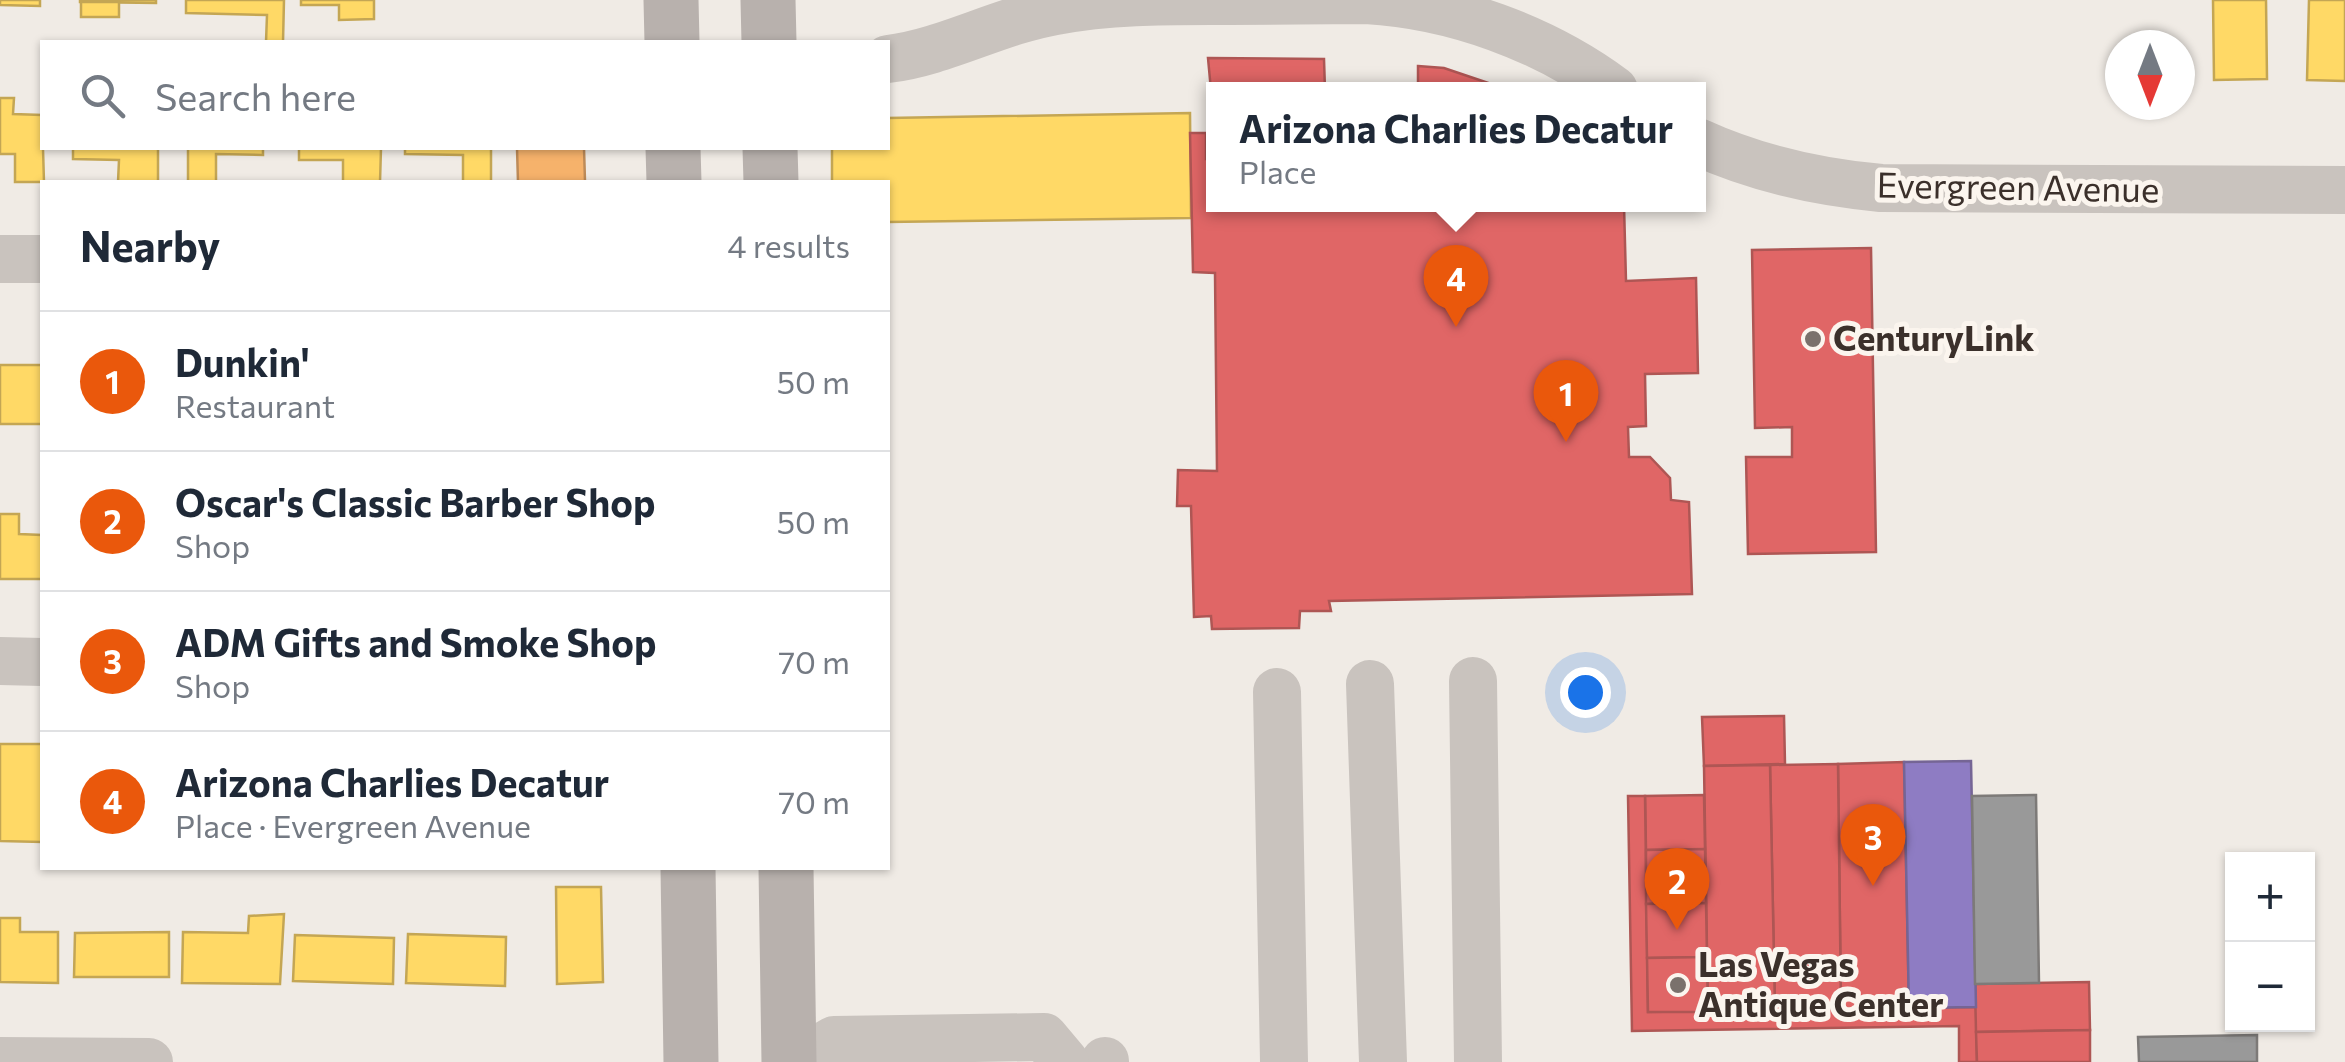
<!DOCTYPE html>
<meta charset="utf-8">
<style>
body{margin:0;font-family:Commissioner,sans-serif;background:#f6f6f7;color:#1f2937}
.controls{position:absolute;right:30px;bottom:30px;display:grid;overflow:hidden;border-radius:0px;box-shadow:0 2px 8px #0004}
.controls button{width:90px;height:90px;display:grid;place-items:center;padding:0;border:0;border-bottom:2px solid #e0e1e3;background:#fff;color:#1f2937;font:50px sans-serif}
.compass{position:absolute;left:2105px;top:30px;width:90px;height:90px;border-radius:50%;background:#fff;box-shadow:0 2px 8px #0004;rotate:180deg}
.you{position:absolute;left:1585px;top:692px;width:35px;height:35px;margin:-25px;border:8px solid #fff;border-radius:50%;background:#1a73e8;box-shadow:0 0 0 15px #1a73e833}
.badge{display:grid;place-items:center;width:65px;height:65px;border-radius:50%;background:#ea580c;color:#fff;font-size:32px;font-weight:700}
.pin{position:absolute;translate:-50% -82px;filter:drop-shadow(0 2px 5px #0008)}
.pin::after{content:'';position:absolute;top:52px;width:35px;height:30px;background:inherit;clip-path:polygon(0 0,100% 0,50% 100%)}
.popup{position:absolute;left:1206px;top:82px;width:500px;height:130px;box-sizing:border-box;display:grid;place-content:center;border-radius:0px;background:#fff;filter:drop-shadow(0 2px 8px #0005);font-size:32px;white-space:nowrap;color:#747a83}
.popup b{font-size:38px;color:#1f2937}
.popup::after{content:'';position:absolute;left:50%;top:100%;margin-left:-20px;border:20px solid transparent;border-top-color:#fff}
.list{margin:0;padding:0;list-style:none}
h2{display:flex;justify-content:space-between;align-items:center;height:130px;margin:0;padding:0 40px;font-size:42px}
h2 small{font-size:32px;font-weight:400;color:#747a83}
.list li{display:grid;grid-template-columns:65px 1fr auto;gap:30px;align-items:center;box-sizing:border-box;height:140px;padding:0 40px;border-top:2px solid #e0e1e3}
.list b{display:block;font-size:38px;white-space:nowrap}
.list p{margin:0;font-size:32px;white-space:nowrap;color:#747a83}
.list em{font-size:32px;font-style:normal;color:#747a83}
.icon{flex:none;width:55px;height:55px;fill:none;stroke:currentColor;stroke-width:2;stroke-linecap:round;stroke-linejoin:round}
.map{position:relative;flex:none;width:2345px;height:1062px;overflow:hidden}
.search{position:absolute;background:#fff;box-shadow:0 2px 8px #0004;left:40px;top:40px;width:850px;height:110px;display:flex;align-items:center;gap:25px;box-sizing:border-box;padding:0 35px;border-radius:0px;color:#747a83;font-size:38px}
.panel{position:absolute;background:#fff;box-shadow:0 2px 8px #0004;left:40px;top:180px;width:850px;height:690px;border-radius:0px}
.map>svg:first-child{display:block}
.homes{fill:#ffd966;stroke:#c4a654;stroke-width:2.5}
.shops{fill:#e06666;stroke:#ae5654;stroke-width:2.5}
.offices{fill:#8e7cc3;stroke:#756595;stroke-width:2.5}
.health{fill:#f6b26b;stroke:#be8b58;stroke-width:2.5}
.industry{fill:#999;stroke:#7d7a78;stroke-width:2.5}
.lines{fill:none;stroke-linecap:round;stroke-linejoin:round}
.minor{stroke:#c9c3be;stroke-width:48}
.major{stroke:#b8b1ad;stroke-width:55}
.poi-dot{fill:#7a716c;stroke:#fbf5ee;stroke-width:4}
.labels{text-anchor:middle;stroke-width:10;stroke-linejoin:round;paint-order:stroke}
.street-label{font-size:35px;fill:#3b302b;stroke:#fbf5ee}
.poi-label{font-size:35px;font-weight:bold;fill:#3b302b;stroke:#fbf5ee;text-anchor:start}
</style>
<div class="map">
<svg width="2345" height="1062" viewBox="0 0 2345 1062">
<rect width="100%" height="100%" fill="#f0ebe5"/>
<g class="homes">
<polygon points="0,0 40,0 40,6 0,5"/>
<polygon points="80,0 156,0 156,3 80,2"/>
<polygon points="186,0 284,0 283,42 266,42 267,15 186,13"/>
<polygon points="301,0 374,0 374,19 339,20 339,5 301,5"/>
<polygon points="2213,0 2266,0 2267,79 2214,80"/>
<polygon points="2309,0 2345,0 2345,81 2307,80"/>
<rect x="81" y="2" width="38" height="15"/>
<polygon points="0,98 14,98 13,114 42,115 44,182 15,182 15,154 0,154"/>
<polygon points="1190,113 1191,218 888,222 888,182 832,182 832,148 888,148 888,118"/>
<polygon points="73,148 158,148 158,182 118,182 119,160 73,159"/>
<polygon points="188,148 263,148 263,155 216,154 216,182 188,182"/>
<polygon points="299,148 381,148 380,182 343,182 343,160 299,160"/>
<polygon points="405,148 491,148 491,182 463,181 463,155 405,154"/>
<rect x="0" y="365" width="42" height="59"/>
<polygon points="0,514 19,514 19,534 42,535 42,579 0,579"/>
<polygon points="0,744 42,744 42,842 0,841"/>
<polygon points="556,887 601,887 603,982 557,984"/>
<polygon points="284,914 280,984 182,983 183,932 248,933 249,916"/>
<polygon points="0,918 20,918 20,932 58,932 58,983 0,982"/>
<polygon points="169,932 169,977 74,977 75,933"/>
<polygon points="408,934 506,937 505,986 406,983"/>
<polygon points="295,935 394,938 393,984 293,981"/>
</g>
<g class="shops">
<polygon points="1208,58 1324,59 1325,90 1214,90 1214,123"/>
<polygon points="1418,66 1444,68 1509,90 1418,90"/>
<polygon points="1190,133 1206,133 1206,159 1214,159 1214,205 1624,205 1626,281 1696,278 1698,373 1645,374 1646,426 1628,427 1629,457 1650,457 1670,478 1671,500 1689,502 1692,594 1329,601 1331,611 1300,611 1299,628 1212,629 1211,616 1194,617 1191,506 1177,506 1178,470 1217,471 1215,273 1193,272"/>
<polygon points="1871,248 1876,552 1748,554 1746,457 1792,457 1792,427 1755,428 1752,250"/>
<polygon points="1784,716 1785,764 1704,766 1702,717"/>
<polygon points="1904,762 1909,1008 1841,1009 1838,764"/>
<polygon points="1838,764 1841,1009 1775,1010 1770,765"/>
<polygon points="1770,765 1775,1010 1708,1012 1704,766"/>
<polygon points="1704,795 1705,849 1646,850 1645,796"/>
<polygon points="1628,796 1645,796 1648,1012 1976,1007 1977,1062 1959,1062 1959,1026 1632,1031"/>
<polygon points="1705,849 1706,903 1646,904 1646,850"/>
<polygon points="1706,903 1707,957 1647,958 1646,904"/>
<polygon points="1707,957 1708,1012 1648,1012 1647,958"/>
<polygon points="2089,982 2090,1030 1976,1032 1975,984"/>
<polygon points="2090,1030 2090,1062 1977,1062 1976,1032"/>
</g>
<polygon class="offices" points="1971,761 1976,1007 1909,1008 1904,762"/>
<polygon class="health" points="517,148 584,148 585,181 518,182"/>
<g class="industry">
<polygon points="2036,795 2039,983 1975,984 1972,796"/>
<polygon points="2257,1035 2257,1062 2139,1062 2138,1037"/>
</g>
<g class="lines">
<g class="minor">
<path d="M888,59C945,52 998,21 1055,11C1113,0 1171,1 1230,1C1275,1 1321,0 1366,0C1453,5 1544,38 1614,90"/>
<path d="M1698,142C1757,169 1817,182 1881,188L2345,190"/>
<polyline points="0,259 42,259"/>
<polyline points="0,661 42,662"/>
<polyline points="1473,681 1478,1062"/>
<polyline points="1370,684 1383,1062"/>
<polyline points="1277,692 1284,1062"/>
<polyline points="0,1061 149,1062"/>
<polyline points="1105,1061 1105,1062"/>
<polyline points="796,1062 834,1040 1044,1037 1065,1062"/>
</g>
<g class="major">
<polyline points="671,0 672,42"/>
<polyline points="768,0 769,42"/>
<polyline points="673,148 674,182"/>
<polyline points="770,148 771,182"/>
<polyline points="688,868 691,1062"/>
<polyline points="786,868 789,1062"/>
</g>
</g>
<g class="poi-dot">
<circle cx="1813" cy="339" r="10"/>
<circle cx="1678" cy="985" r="10"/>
</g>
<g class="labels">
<g class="street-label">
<text transform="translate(2018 188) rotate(1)" y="12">Evergreen Avenue</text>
</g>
<g class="poi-label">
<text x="1833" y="351">CenturyLink</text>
<text x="1698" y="977">Las Vegas<tspan x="1698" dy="40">Antique Center</tspan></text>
</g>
</g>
</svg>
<div class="controls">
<button>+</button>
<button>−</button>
</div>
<svg class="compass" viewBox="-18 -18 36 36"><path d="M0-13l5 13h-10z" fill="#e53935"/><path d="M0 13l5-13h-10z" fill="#747a83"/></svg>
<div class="you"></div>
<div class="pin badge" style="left:1566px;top:442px">1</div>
<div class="pin badge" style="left:1677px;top:930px">2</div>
<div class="pin badge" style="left:1873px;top:886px">3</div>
<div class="pin badge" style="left:1456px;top:327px">4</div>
<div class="popup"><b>Arizona Charlies Decatur</b>Place</div>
<div class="search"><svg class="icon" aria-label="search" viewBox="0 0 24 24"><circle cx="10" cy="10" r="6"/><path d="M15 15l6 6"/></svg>Search here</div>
<section class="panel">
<h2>Nearby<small>4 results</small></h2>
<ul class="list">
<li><span class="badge">1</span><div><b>Dunkin'</b><p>Restaurant</p></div><em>50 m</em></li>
<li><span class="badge">2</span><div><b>Oscar's Classic Barber Shop</b><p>Shop</p></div><em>50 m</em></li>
<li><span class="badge">3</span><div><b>ADM Gifts and Smoke Shop</b><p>Shop</p></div><em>70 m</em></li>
<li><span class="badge">4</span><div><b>Arizona Charlies Decatur</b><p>Place · Evergreen Avenue</p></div><em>70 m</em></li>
</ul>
</section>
</div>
